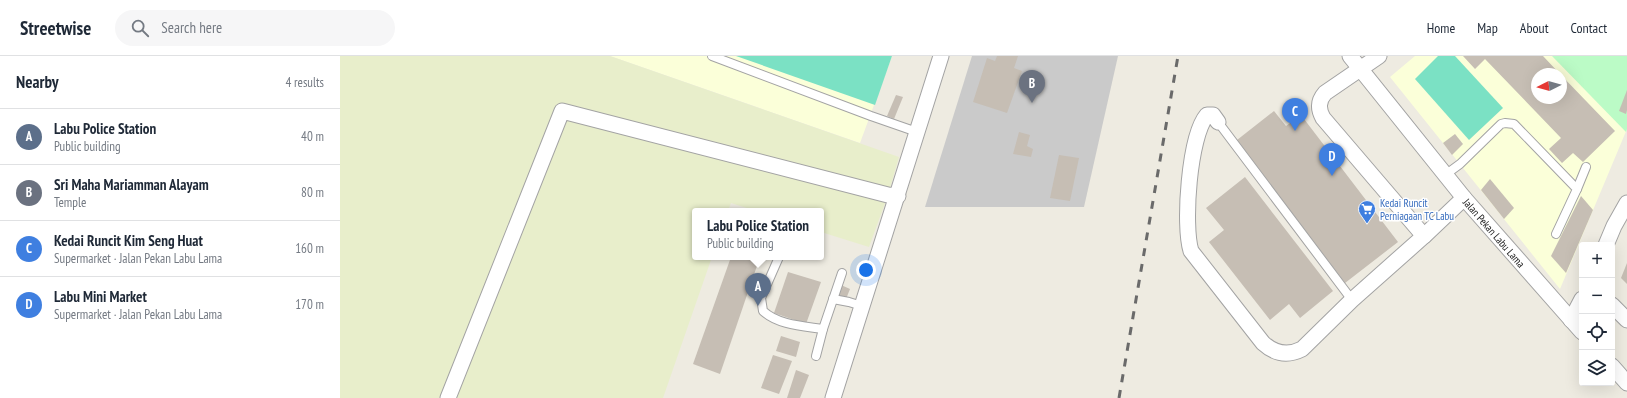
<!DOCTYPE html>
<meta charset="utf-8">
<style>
body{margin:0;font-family:"PT Sans Narrow",sans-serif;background:#f6f6f7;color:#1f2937}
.controls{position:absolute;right:12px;bottom:12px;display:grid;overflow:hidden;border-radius:4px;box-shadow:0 4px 16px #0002}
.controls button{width:36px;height:36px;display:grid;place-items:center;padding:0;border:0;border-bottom:1px solid #e0e1e3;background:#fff;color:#1f2937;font:20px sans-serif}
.compass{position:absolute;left:1191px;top:12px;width:36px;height:36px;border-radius:50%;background:#fff;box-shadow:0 4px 16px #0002;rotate:264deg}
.you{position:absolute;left:526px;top:214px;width:14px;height:14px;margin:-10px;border:3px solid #fff;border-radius:50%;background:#1a73e8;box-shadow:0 0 0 6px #1a73e833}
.badge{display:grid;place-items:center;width:26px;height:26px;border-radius:50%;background:#c81400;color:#fff;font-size:13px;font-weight:700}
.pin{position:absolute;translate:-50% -33px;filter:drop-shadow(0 1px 2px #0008)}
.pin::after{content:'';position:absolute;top:21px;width:14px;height:12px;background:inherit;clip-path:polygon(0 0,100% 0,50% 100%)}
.popup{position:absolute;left:352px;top:152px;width:132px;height:52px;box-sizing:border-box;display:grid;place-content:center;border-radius:4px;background:#fff;filter:drop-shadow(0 1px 3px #0005);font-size:13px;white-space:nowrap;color:#747a83}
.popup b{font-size:15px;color:#1f2937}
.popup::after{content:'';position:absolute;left:50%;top:100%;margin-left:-8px;border:8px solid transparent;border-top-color:#fff}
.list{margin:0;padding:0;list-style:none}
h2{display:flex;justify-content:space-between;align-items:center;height:52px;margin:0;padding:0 16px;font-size:17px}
h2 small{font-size:13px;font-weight:400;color:#747a83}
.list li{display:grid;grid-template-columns:26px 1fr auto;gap:12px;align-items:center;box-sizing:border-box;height:56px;padding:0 16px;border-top:1px solid #e0e1e3}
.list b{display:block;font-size:15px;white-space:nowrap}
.list p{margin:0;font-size:13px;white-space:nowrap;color:#747a83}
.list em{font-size:13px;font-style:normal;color:#747a83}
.icon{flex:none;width:22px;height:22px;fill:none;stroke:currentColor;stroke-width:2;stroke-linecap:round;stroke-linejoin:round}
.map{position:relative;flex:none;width:1287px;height:342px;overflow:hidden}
header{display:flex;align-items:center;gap:24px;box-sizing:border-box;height:56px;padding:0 20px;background:#fff;border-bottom:1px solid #e0e1e3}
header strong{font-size:19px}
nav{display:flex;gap:22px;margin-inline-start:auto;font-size:14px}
.search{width:280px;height:36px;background:#f6f6f7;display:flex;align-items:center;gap:10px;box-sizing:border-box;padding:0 14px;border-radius:22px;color:#747a83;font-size:15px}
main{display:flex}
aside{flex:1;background:#fff}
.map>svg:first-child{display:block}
.education{fill:#fbffd9;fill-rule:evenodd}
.religious{fill:#cacaca}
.farmland{fill:#e8eecb}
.park{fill:#bbfbc6}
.pitch{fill:#7be1c4}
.building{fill:#c6beb4}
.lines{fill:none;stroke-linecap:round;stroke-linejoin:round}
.lane-casing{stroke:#a3a3a3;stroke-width:10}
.street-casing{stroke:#a3a3a3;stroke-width:17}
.lane{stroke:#fff;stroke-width:8}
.street{stroke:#fff;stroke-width:15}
.rail{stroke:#6a6a6a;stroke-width:3;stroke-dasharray:8 8;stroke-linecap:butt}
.labels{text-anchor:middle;stroke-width:3;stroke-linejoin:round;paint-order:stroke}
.shop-label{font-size:11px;fill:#366cbe;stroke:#fff;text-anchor:start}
.street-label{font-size:11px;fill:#1c1c1c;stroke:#fff}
</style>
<header>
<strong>Streetwise</strong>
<div class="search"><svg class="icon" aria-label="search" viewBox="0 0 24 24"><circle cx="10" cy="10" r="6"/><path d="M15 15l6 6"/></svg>Search here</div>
<nav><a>Home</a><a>Map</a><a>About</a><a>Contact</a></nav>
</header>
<main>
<aside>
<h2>Nearby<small>4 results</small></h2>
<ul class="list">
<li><span class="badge" style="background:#5c6f8a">A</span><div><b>Labu Police Station</b><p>Public building</p></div><em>40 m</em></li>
<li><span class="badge" style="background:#6b7280">B</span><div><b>Sri Maha Mariamman Alayam</b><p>Temple</p></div><em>80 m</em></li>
<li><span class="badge" style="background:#3f7fe0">C</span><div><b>Kedai Runcit Kim Seng Huat</b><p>Supermarket · Jalan Pekan Labu Lama</p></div><em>160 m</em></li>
<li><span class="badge" style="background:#3f7fe0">D</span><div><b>Labu Mini Market</b><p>Supermarket · Jalan Pekan Labu Lama</p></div><em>170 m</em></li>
</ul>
</aside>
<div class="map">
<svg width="1287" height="342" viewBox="0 0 1287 342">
<rect width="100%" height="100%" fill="#eeebe1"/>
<g class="education">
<polygon points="270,0 552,0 520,87"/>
<path d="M1075,0H1287V73L1220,233L1050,21ZM1197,18H1221V42H1197Z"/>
</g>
<polygon class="religious" points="632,0 778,0 744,151 585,151"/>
<polygon class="farmland" points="0,0 270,0 559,101 548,139 529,191 481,176 481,155 416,155 391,147 388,155 355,155 355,201 372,201 323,342 0,342"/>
<polygon class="park" points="1212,0 1287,0 1287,73 1286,76"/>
<g class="pitch">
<polygon points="396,0 552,0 535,49"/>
<polygon points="1098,0 1115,0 1163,52 1129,84 1075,23"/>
</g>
<g class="building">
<polygon points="657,0 678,0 674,12 682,15 667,57 633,46 647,2 655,5"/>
<polygon points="1123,0 1203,0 1220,18 1197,18 1197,42 1221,42 1221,19 1275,75 1243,106 1233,97 1222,107 1209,93 1221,82 1145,3 1135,13"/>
<polygon points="1287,34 1287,54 1286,58 1279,55"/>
<polygon points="556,39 563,41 554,63 547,60"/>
<polygon points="934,55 946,70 961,59 1058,186 1005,227 897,84"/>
<polygon points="679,76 690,79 687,90 693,93 691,101 673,98"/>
<polygon points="1115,78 1123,88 1112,99 1103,87"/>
<polygon points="719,99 739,102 730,145 710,142"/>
<polygon points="905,121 993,235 960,262 949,248 930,264 869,186 884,174 866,152"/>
<polygon points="1150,123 1174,152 1164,163 1141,134"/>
<polygon points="1241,140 1253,154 1226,217 1211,200"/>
<polygon points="391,201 420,201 380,318 353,308"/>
<polygon points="1287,207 1287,228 1281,222"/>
<polygon points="448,216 481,226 466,268 434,257"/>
<polygon points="501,229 510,233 506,243 497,240"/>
<polygon points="441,280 460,286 456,301 436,295"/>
<polygon points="433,299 452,305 439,338 421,332"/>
<polygon points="456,314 469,319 460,342 447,342"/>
</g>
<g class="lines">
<g class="lane-casing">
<g id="lane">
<polyline points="372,0 531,60 577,76"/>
<polyline points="878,66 1012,244"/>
<polyline points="1105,119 1120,108 1161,68 1165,67 1174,68 1237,133 1216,178"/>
<polyline points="1237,133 1246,111"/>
<path d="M439,201L421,242L423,255C438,269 463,270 483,273"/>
<polyline points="493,243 509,246 522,250"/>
<polyline points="476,300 483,273 502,217"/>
</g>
</g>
<g class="street-casing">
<g id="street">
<polyline points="1010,0 1124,142 1242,276"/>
<path d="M1039,0L985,37C978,45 978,53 983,62L1084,180"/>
<path d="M878,66L873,59H867C849,80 843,170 851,195L923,287C935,298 948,300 962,293L1012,244L1084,180L1124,142"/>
<polyline points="1266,189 1274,170 1287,147"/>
<polyline points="1272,249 1287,264"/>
<polyline points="1231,264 1242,243"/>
<polyline points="1272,310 1287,327"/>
<polyline points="108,342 222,55 548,139 558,140"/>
<polyline points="493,342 601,0"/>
</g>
</g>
<use href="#lane" class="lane"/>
<use href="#street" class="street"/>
<polyline class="rail" points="779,342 838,0"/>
</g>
<defs>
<g id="supermarket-pin" transform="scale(0.9)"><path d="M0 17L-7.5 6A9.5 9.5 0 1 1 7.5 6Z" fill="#3f7fe0" stroke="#fff"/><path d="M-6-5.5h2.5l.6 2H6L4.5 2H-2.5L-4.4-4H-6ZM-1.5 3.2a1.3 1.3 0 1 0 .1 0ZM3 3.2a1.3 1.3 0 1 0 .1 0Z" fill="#fff"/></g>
</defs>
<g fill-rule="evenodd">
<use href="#supermarket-pin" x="1027" y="153"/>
</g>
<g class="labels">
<g class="shop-label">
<text x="1040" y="151">Kedai Runcit<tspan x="1040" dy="13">Perniagaan TC Labu</tspan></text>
</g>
<g class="street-label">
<text transform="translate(1154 177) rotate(49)" y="4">Jalan Pekan Labu Lama</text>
</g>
</g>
</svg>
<div class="controls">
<button>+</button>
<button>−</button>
<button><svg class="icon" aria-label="locate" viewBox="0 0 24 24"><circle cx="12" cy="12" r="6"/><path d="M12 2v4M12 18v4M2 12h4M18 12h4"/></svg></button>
<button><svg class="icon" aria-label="layers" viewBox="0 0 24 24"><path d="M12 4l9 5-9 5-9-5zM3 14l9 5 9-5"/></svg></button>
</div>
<svg class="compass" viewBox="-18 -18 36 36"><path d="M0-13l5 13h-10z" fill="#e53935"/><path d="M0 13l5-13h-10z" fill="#747a83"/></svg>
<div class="you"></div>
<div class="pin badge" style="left:418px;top:250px;background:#5c6f8a">A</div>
<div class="popup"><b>Labu Police Station</b>Public building</div>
<div class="pin badge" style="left:692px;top:47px;background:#6b7280">B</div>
<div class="pin badge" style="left:955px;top:75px;background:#3f7fe0">C</div>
<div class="pin badge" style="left:992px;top:120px;background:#3f7fe0">D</div>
</div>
</main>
